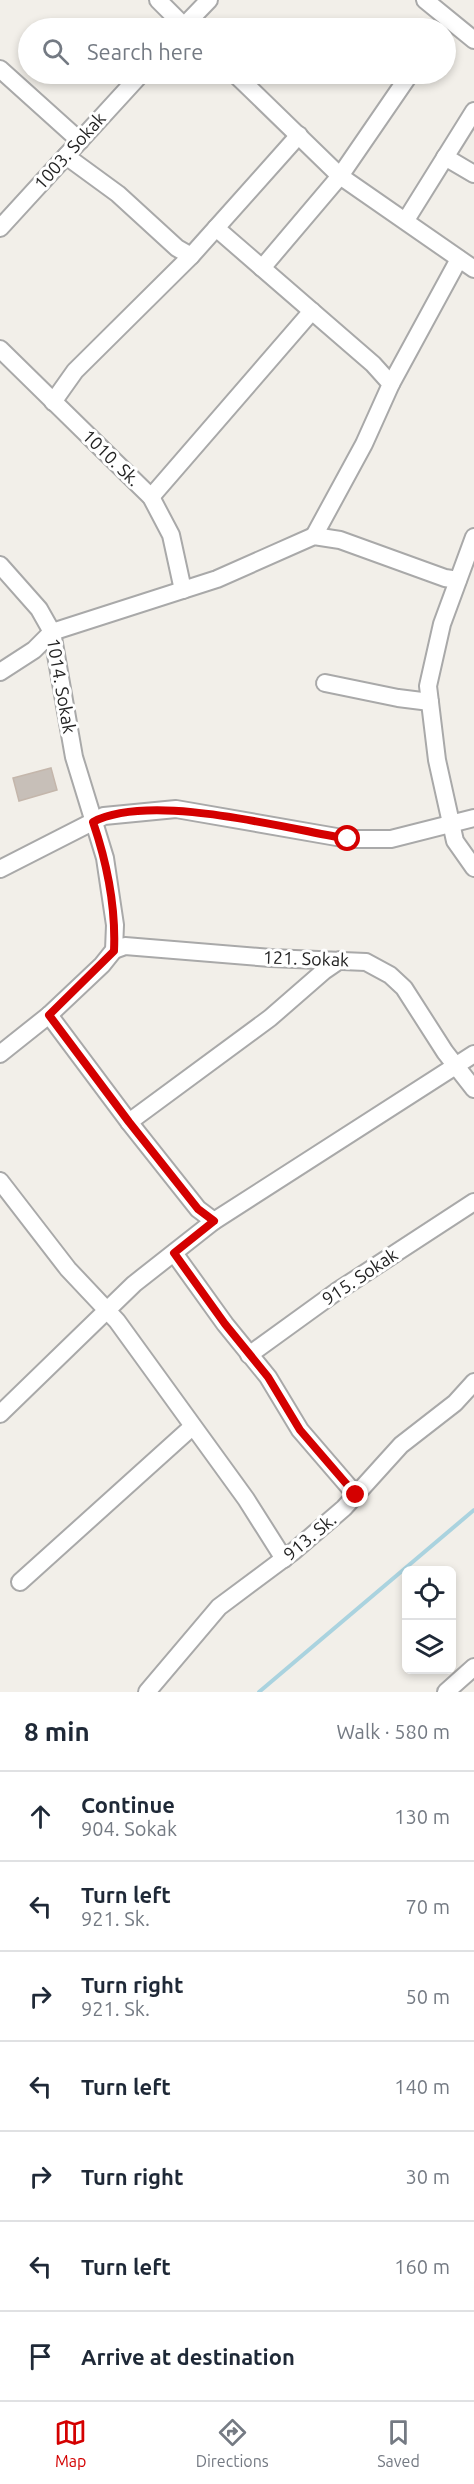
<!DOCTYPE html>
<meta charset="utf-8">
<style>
body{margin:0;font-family:Ubuntu,sans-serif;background:#f6f6f7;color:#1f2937}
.controls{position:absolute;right:18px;bottom:18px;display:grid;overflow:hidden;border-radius:9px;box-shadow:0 3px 9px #0003}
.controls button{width:54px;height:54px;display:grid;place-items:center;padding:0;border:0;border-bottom:2px solid #e0e1e3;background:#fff;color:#1f2937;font:30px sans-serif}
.stop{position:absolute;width:18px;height:18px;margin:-14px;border:4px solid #d40000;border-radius:50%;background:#fff}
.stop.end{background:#d40000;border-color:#fff;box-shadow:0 2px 6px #0008}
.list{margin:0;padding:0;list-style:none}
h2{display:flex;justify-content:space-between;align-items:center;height:78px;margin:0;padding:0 24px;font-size:26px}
h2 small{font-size:20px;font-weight:400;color:#747a83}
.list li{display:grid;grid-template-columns:39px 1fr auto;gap:18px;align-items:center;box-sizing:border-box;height:90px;padding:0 24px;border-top:2px solid #e0e1e3}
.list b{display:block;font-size:22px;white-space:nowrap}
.list p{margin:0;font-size:20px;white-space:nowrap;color:#747a83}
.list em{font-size:20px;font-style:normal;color:#747a83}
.icon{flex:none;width:33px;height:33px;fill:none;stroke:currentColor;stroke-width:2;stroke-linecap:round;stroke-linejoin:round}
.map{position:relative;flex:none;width:474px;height:1692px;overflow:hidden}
.search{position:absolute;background:#fff;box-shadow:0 3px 9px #0003;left:18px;right:18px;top:18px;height:66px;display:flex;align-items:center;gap:15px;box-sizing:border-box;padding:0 21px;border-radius:33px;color:#747a83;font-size:22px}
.sheet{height:708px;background:#fff}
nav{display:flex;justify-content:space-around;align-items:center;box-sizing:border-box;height:84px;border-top:2px solid #e0e1e3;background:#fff;font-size:16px;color:#747a83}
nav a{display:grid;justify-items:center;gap:3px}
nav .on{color:#d40000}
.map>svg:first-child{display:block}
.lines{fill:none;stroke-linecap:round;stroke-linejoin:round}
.stream{stroke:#aad3df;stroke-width:4}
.building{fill:#c7bfb8;stroke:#c4b6ab;stroke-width:1.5}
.minor-casing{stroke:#a9a9a9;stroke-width:20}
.minor{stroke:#fff;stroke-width:16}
.route{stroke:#d40000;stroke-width:8}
.labels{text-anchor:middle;stroke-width:6;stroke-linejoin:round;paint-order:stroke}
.street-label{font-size:18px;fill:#222;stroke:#fff}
</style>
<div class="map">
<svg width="474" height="1692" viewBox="0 0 474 1692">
<rect width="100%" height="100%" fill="#f2efe9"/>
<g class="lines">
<polyline class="stream" points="259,1692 474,1510"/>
</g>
<polygon class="building" points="51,768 57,790 19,801 13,778"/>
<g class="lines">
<g class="minor-casing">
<g id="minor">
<polyline points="158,0 186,28"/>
<polyline points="425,0 474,40"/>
<polyline points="182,28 209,0"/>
<polyline points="0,69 80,141"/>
<polyline points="235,74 340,176 474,269"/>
<polyline points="66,156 118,194 177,248 191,256"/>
<polyline points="445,157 474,174"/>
<polyline points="406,220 474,111"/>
<polyline points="0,228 141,74"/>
<polyline points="216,228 373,364 391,384 364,444 314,536"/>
<polyline points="262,268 340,176 410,74"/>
<polyline points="0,349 151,497 171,535 183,590"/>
<polyline points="391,384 459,259"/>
<polyline points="53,402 75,371 191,256 299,135"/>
<polyline points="151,497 312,311"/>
<polyline points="474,537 442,624 428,686 437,760 455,841 474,868"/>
<polyline points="0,565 39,609 52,632 74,757 105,858 115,925 114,950 102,965 49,1015 0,1054"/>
<polyline points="0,672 34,650 52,632 217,579 314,536 340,540 445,578 458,580"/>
<polyline points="325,683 398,698 430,702"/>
<polyline points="0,869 104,816 176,809 348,839 391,839 474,818"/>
<polyline points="114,950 125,946 271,958 366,962 390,975 404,988 445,1052 474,1089"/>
<polyline points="49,1015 129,1122 198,1209 214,1221"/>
<polyline points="129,1122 270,1018 324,971 340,960"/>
<polyline points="0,1181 68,1269 117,1321 246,1499 284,1559"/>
<polyline points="174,1253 225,1324 268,1377 300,1430 356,1495"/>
<polyline points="249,1355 336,1292 474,1202"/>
<polyline points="0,1414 134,1284 214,1221 474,1054"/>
<polyline points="20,1582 192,1427"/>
<polyline points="147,1692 219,1607 294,1551 344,1508 401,1445 455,1403 474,1382"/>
<polyline points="446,1692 474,1667"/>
</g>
</g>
<use href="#minor" class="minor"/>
</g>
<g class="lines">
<path class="route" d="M348,839C284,828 151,792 93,822C107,863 116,906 114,951L49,1015L129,1122L198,1209L214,1221L174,1253L225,1324L268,1377L300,1430L356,1495"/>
</g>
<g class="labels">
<g class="street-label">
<text transform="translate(70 151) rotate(-48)" y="6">1003. Sokak</text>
<text transform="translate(111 458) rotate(44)" y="6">1010. Sk.</text>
<text transform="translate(61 686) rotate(80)" y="6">1014. Sokak</text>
<text transform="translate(306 959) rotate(2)" y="6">121. Sokak</text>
<text transform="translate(360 1277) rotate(-34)" y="6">915. Sokak</text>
<text transform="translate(310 1537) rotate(-40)" y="6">913. Sk.</text>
</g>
</g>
</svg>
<div class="controls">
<button><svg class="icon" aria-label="locate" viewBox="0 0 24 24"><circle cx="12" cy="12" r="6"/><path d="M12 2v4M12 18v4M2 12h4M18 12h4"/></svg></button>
<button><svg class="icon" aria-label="layers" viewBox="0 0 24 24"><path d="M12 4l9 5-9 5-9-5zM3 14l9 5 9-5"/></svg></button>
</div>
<div class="stop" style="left:348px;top:839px"></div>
<div class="stop end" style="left:356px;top:1495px"></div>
<div class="search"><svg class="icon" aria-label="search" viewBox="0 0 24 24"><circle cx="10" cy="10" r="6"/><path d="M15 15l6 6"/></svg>Search here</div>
</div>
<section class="sheet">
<h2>8 min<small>Walk · 580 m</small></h2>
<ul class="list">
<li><svg class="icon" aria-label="ahead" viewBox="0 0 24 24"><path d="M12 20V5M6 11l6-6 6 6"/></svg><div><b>Continue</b><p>904. Sokak</p></div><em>130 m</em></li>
<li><svg class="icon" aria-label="left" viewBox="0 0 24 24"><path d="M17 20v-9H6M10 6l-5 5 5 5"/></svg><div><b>Turn left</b><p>921. Sk.</p></div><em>70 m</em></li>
<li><svg class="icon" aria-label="right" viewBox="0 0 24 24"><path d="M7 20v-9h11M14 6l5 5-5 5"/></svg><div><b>Turn right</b><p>921. Sk.</p></div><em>50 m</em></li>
<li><svg class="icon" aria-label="left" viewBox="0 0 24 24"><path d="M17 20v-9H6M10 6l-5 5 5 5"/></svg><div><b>Turn left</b></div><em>140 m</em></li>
<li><svg class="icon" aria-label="right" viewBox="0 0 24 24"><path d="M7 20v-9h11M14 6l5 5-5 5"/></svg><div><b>Turn right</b></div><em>30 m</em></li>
<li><svg class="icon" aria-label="left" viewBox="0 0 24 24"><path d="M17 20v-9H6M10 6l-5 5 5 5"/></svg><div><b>Turn left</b></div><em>160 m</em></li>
<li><svg class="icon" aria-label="arrive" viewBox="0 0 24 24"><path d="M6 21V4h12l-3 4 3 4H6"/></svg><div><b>Arrive at destination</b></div></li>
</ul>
</section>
<nav>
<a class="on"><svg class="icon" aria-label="map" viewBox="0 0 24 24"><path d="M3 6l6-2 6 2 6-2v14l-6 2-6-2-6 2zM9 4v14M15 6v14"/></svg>Map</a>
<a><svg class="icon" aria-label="directions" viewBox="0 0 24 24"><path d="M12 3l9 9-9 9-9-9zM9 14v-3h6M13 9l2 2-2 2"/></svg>Directions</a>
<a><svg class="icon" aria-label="saved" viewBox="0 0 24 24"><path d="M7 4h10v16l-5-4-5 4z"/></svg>Saved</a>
</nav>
